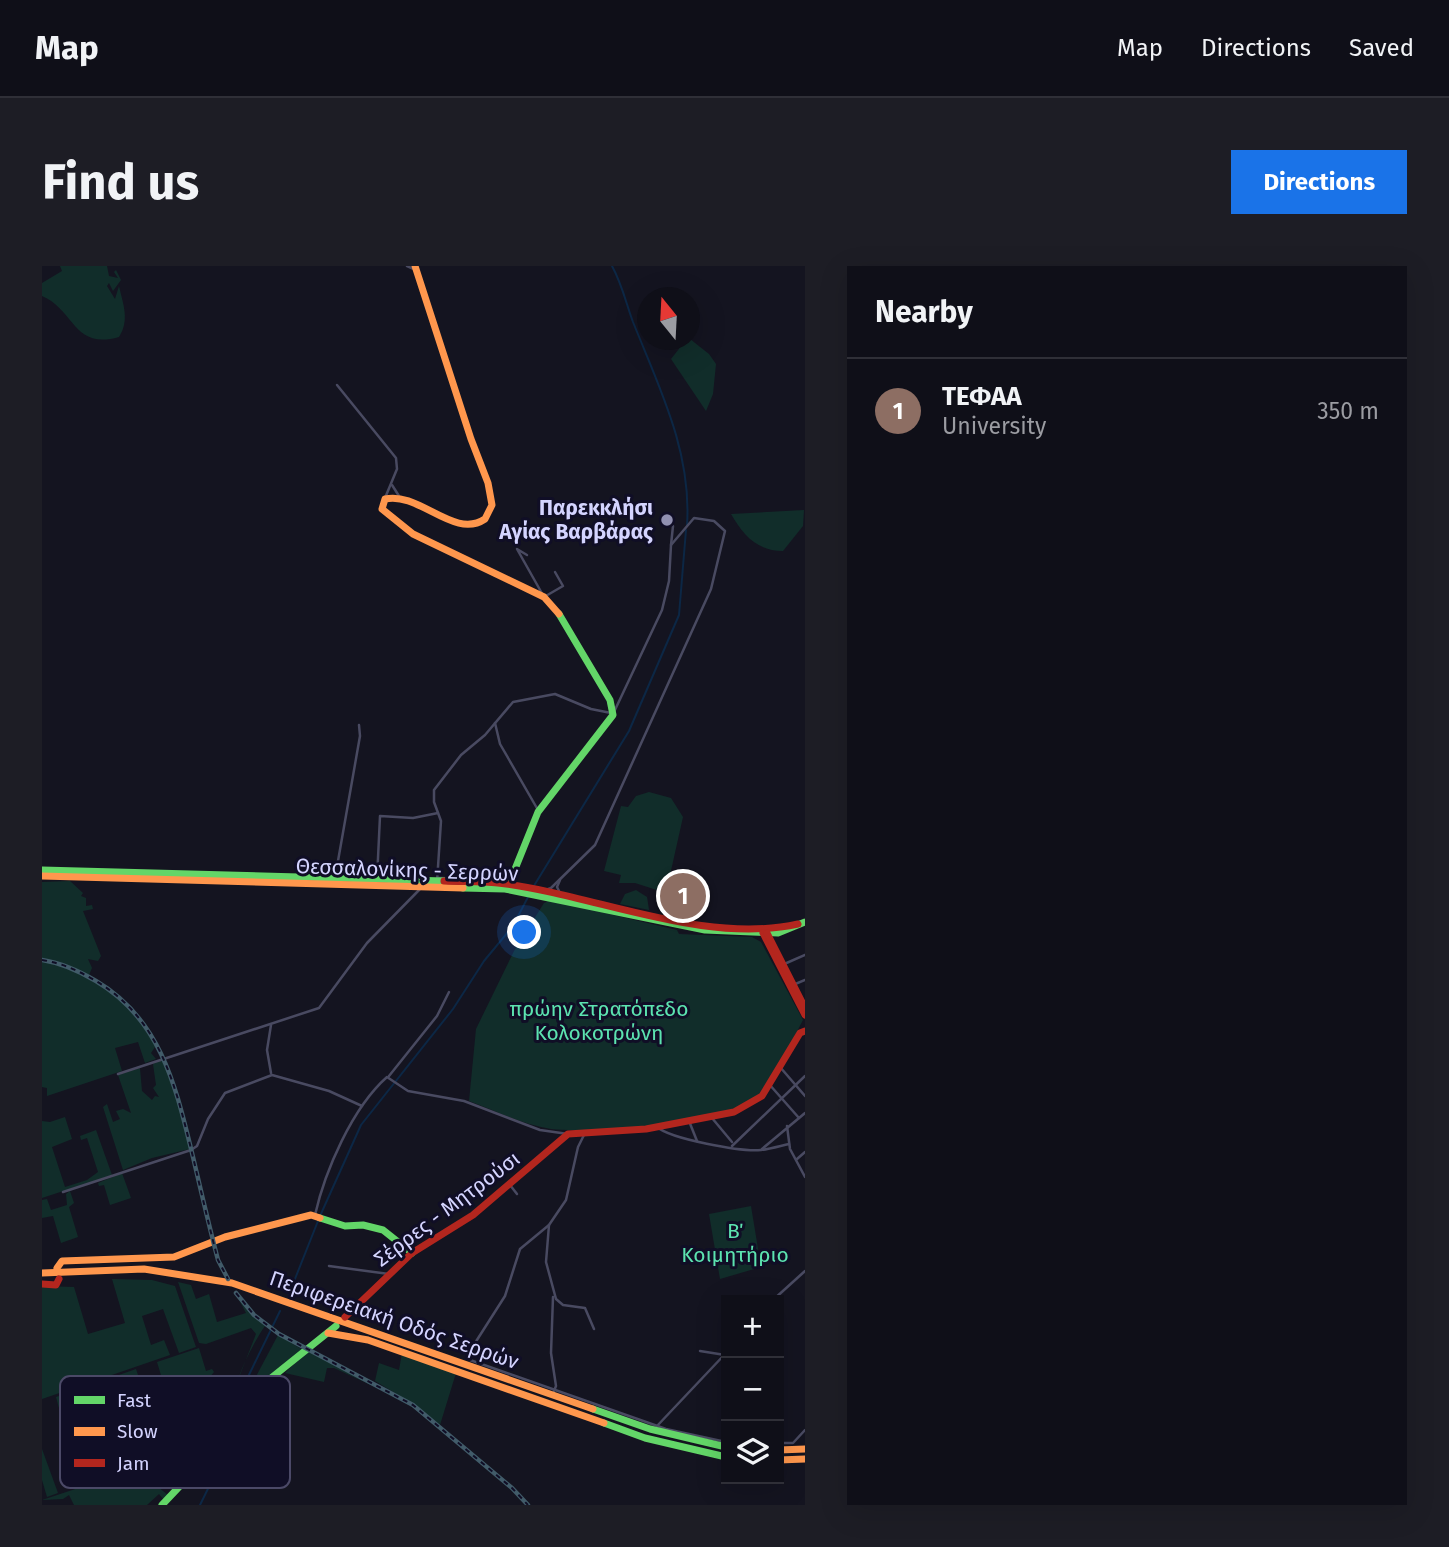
<!DOCTYPE html>
<meta charset="utf-8">
<style>
body{margin:0;font-family:"Fira Sans",sans-serif;background:#1d1d25;color:#f1f3f6}
.controls{position:absolute;right:21px;bottom:21px;display:grid;overflow:hidden;border-radius:0px;box-shadow:0 7px 28px #0002}
.controls button{width:63px;height:63px;display:grid;place-items:center;padding:0;border:0;border-bottom:2px solid #2f2f37;background:#0f0f18;color:#f1f3f6;font:35px sans-serif}
.compass{position:absolute;left:595px;top:21px;width:63px;height:63px;border-radius:50%;background:#0f0f18;box-shadow:0 7px 28px #0002;rotate:342deg}
.you{position:absolute;left:483px;top:667px;width:24px;height:24px;margin:-18px;border:5px solid #fff;border-radius:50%;background:#1a73e8;box-shadow:0 0 0 10px #1a73e833}
.badge{display:grid;place-items:center;width:46px;height:46px;border-radius:50%;background:#1a73e8;color:#fff;font-size:23px;font-weight:700}
.pin{position:absolute;translate:-50% -50%;border:4px solid #fff;box-shadow:0 2px 7px #0006}
.list{margin:0;padding:0;list-style:none}
h2{display:flex;justify-content:space-between;align-items:center;height:91px;margin:0;padding:0 28px;font-size:30px}
h2 small{font-size:23px;font-weight:400;color:#9b9ca2}
.list li{display:grid;grid-template-columns:46px 1fr auto;gap:21px;align-items:center;box-sizing:border-box;height:105px;padding:0 28px;border-top:2px solid #2f2f37}
.list b{display:block;font-size:26px;white-space:nowrap}
.list p{margin:0;font-size:23px;white-space:nowrap;color:#9b9ca2}
.list em{font-size:23px;font-style:normal;color:#9b9ca2}
.icon{flex:none;width:38px;height:38px;fill:none;stroke:currentColor;stroke-width:2;stroke-linecap:round;stroke-linejoin:round}
.map{position:relative;flex:none;width:763px;height:1239px;overflow:hidden;border-radius:0px}
header{display:flex;align-items:center;gap:42px;box-sizing:border-box;height:98px;padding:0 35px;background:#0f0f18;border-bottom:2px solid #2f2f37}
header strong{font-size:33px}
nav{display:flex;gap:38px;margin-inline-start:auto;font-size:24px}
.intro{display:flex;align-items:center;justify-content:space-between;box-sizing:border-box;height:168px;padding:0 42px}
h1{margin:0;font-size:49px}
.button{padding:18px 32px;border-radius:0px;background:#1a73e8;color:#fff;font-size:24px;font-weight:700}
main{display:flex;gap:42px;padding:0 42px}
aside{flex:1;background:#0f0f18;border-radius:0px;box-shadow:0 7px 28px #0002}
.map>svg:first-child{display:block}
.green{fill:#112d2a}
.lines{fill:none;stroke-linecap:round;stroke-linejoin:round}
.stream{stroke:#0c2745;stroke-width:2}
.street{stroke:#494a61;stroke-width:2.5}
.fast{stroke:#63d668;stroke-width:7}
.slow{stroke:#ff974d;stroke-width:7}
.jam{stroke:#b3261e;stroke-width:7}
.rail-casing{stroke:#415b69;stroke-width:4.5}
.rail{stroke:#100e26;stroke-width:2;stroke-dasharray:5;stroke-linecap:butt}
.poi-dot{fill:#9191b1;stroke:#100e26;stroke-width:2.5}
.labels{text-anchor:middle;stroke-width:6;stroke-linejoin:round;paint-order:stroke}
.poi-label{font-size:21px;font-weight:bold;fill:#d4d4ff;stroke:#100e26;text-anchor:end}
.street-label{font-size:21px;fill:#d4d4ff;stroke:#100e26}
.park-label{font-size:21px;fill:#5ce3b0;stroke:#100e26}
.key{fill:#100e26;stroke:#4b4967;stroke-width:2}
.key-label{font-size:19px;fill:#d4d4ff}
</style>
<header>
<strong>Map</strong>
<nav><a>Map</a><a>Directions</a><a>Saved</a></nav>
</header>
<div class="intro"><h1>Find us</h1><a class="button">Directions</a></div>
<main>
<div class="map">
<svg width="763" height="1239" viewBox="0 0 763 1239">
<rect width="100%" height="100%" fill="#141420"/>
<g class="green">
<path d="M18,0H65L67,10L76,12L72,6L74,4L79,14L71,25L67,17L65,20L73,33L77,20C81,38 88,54 77,71C31,84 33,44 0,30V17L20,5Z"/>
<polygon points="648,73 667,88 674,98 671,128 664,145 629,93 644,74"/>
<path d="M762,244L761,260L741,285C715,285 701,269 689,248Z"/>
<polygon points="607,526 629,532 641,551 624,627 593,617 577,617 579,609 562,605 579,540 586,541 594,530"/>
<polygon points="28,615 41,627 39,630 44,632 44,640 50,639 51,643 41,645 59,690 56,695 46,693 50,702 47,709 0,692 0,616"/>
<polygon points="594,624 605,631 607,644 578,638 583,628"/>
<path d="M508,634L635,664L637,668L710,671L719,676L761,754C749,777 735,808 718,828C693,857 548,868 509,863C481,859 454,845 427,835L434,763L472,685L502,637Z"/>
<path d="M0,693C47,706 94,737 116,782L113,781L109,787L114,793L103,797L96,776L73,782L80,805L5,830V822L0,821Z"/>
<polygon points="122,793 137,832 148,883 110,892 81,904 61,841 65,838 71,856 78,853 74,845 81,843 89,847 76,809 98,802 100,825 110,834 113,830 117,831 111,822 114,819 111,798"/>
<polygon points="23,851 30,873 10,881 23,921 45,914 56,906 45,872 39,874 38,870 54,864 70,909 0,932 0,855 8,856"/>
<polygon points="80,907 89,932 68,939 62,919 57,920 56,917"/>
<polygon points="28,925 32,937 27,941 36,971 19,977 11,950 0,952 0,934 5,933 9,944 25,939 24,928"/>
<polygon points="709,940 719,1001 678,1013 667,948"/>
<polygon points="70,1013 110,1014 133,1020 154,1081 137,1087 121,1043 100,1050 109,1079 122,1074 128,1089 0,1133 0,1020 32,1021 46,1068 83,1057"/>
<path d="M136,1016L149,1019L154,1033L167,1028L175,1056L204,1047L196,1032L223,1060C211,1077 185,1126 192,1146L167,1179L178,1160L214,1068L209,1062L164,1078L157,1077Z"/>
<polygon points="236,1069 261,1084 201,1135"/>
<polygon points="157,1082 164,1105 170,1103 172,1106 167,1112 172,1127 188,1122 180,1148 158,1185 137,1188 122,1144 128,1139 115,1096"/>
<polygon points="264,1086 270,1086 331,1120 292,1102 285,1102 282,1116 243,1107"/>
<polygon points="360,1087 414,1107 398,1159 373,1139 333,1115 337,1097 357,1104"/>
<polygon points="94,1103 109,1148 97,1152 102,1169 108,1170 116,1193 105,1196 93,1153 69,1160 81,1204 73,1207 60,1162 21,1176 21,1157 14,1131"/>
<polygon points="0,1183 16,1227 5,1231 0,1214"/>
<path d="M157,1189L156,1193L143,1191L115,1220L127,1230L140,1219L159,1190C155,1211 133,1226 118,1239L122,1234L117,1228L105,1239H32L27,1229L21,1233L0,1234L127,1192Z"/>
</g>
<g class="lines">
<g class="stream">
<path d="M570,0C580,18 584,37 591,56C617,121 650,186 645,259"/>
<polyline points="490,623 587,465 637,349 644,264"/>
<polyline points="278,950 319,859 411,743 442,695 471,660 486,631"/>
<polyline points="247,1028 276,955"/>
<polyline points="145,1116 176,1168"/>
<polyline points="198,1137 204,1115 238,1045"/>
<polyline points="178,1173 184,1183"/>
<polyline points="158,1239 187,1180 196,1146"/>
</g>
<g class="street">
<polyline points="365,0 374,4"/>
<polyline points="295,119 354,192 355,203 343,232"/>
<polyline points="350,219 357,230"/>
<polyline points="629,279 631,260"/>
<polyline points="485,289 475,283 502,331 521,320 513,306"/>
<polyline points="453,457 458,478 496,544"/>
<polyline points="293,612 318,470 317,459"/>
<polyline points="396,612 439,613"/>
<polyline points="335,613 338,550 371,552 396,547"/>
<polyline points="518,614 515,621 519,629"/>
<polyline points="395,616 399,555 392,536 392,524 419,489 443,469 471,436 513,428 549,443 569,447"/>
<polyline points="501,625 509,622 553,579 669,323 683,265 672,255 652,252 629,279 627,315 620,344 572,446"/>
<polyline points="740,699 763,689"/>
<polyline points="751,719 763,714"/>
<polyline points="229,759 225,784 229,807"/>
<polyline points="738,801 763,830"/>
<polyline points="76,808 277,742 325,677 380,621"/>
<polyline points="347,810 395,750 407,726"/>
<polyline points="727,818 757,852"/>
<polyline points="670,852 690,876"/>
<polyline points="647,855 655,875"/>
<polyline points="745,860 748,883 763,911"/>
<path d="M615,861C629,873 699,886 719,884C728,883 738,880 747,878"/>
<polyline points="543,867 536,881 524,934 507,959 504,996 514,1033 521,1039 543,1042 552,1063"/>
<polyline points="690,880 763,810"/>
<polyline points="720,883 763,847"/>
<polyline points="755,893 763,886"/>
<polyline points="468,919 475,928"/>
<polyline points="21,926 149,884 155,880 166,853 183,827 230,809 287,825 320,840"/>
<path d="M273,949C283,905 310,842 345,811L366,825L422,835L498,864L526,868"/>
<polyline points="507,959 478,983 463,1030 426,1088 428,1094 624,1163 684,1176"/>
<polyline points="287,1000 347,1008"/>
<polyline points="511,1031 509,1087 514,1120 512,1125"/>
<polyline points="731,1034 763,1005"/>
<polyline points="658,1085 683,1089"/>
<polyline points="615,1160 684,1087"/>
<polyline points="737,1177 751,1177 763,1164"/>
</g>
<g class="fast">
<polyline points="0,604 402,615"/>
<polyline points="467,618 496,546 571,449 568,434 517,348"/>
<polyline points="421,622 463,623 663,664 736,667 763,656"/>
<polyline points="278,952 303,960 321,959 341,964 370,987"/>
<polyline points="551,1143 608,1163 684,1181"/>
<polyline points="562,1157 603,1172 684,1191"/>
<polyline points="120,1239 153,1204 208,1129 294,1060"/>
</g>
<g class="slow">
<path d="M373,0L429,173L446,217L450,239L443,253C412,274 377,225 343,233L340,243L371,268L502,331L517,348"/>
<polyline points="0,610 421,622"/>
<polyline points="15,1002 20,995 132,991 183,971 269,949 278,952"/>
<polyline points="0,1007 102,1003 190,1017 551,1143"/>
<polyline points="286,1067 326,1074 562,1157"/>
<polyline points="737,1184 763,1183"/>
<polyline points="737,1194 763,1193"/>
</g>
<g class="jam">
<path d="M402,615C420,616 438,615 456,617C552,628 660,679 756,658"/>
<polyline points="721,667 763,749"/>
<polyline points="725,667 763,742"/>
<polyline points="0,1018 14,1019 17,1013"/>
<polyline points="303,1051 370,987 431,949 526,868 604,863 692,846 720,830 758,767 763,765"/>
</g>
<g class="rail-casing">
<g id="rail">
<path d="M0,694C20,697 37,705 54,715C120,754 134,822 151,891C159,925 167,960 176,994L186,1013"/>
<polyline points="194,1027 212,1049 237,1068 371,1139 470,1222 486,1239"/>
</g>
</g>
<use href="#rail" class="rail"/>
</g>
<circle class="poi-dot" cx="625" cy="254" r="7"/>
<g class="labels">
<g class="poi-label">
<text x="611" y="249">Παρεκκλήσι<tspan x="611" dy="24">Αγίας Βαρβάρας</tspan></text>
</g>
<g class="street-label">
<text transform="translate(365 604) rotate(2)" y="7">Θεσσαλονίκης - Σερρών</text>
<text transform="translate(405 943) rotate(-37)" y="7">Σέρρες - Μητρούσι</text>
<text transform="translate(352 1054) rotate(19)" y="7">Περιφερειακή Οδός Σερρών</text>
</g>
<g class="park-label">
<text x="557" y="750">πρώην Στρατόπεδο<tspan x="557" dy="24">Κολοκοτρώνη</tspan></text>
<text x="693" y="972">Β΄<tspan x="693" dy="24">Κοιμητήριο</tspan></text>
</g>
</g>
<rect x="18" y="1110" width="230" height="112" rx="10" class="key"/>
<rect x="32" y="1130" width="31" height="8" fill="#63d668"/>
<rect x="32" y="1161" width="31" height="9" fill="#ff974d"/>
<rect x="32" y="1193" width="31" height="8" fill="#b3261e"/>
<g class="key-label">
<text x="75" y="1141">Fast</text>
<text x="75" y="1172">Slow</text>
<text x="75" y="1204">Jam</text>
</g>
</svg>
<div class="controls">
<button>+</button>
<button>−</button>
<button><svg class="icon" aria-label="layers" viewBox="0 0 24 24"><path d="M12 4l9 5-9 5-9-5zM3 14l9 5 9-5"/></svg></button>
</div>
<svg class="compass" viewBox="-18 -18 36 36"><path d="M0-13l5 13h-10z" fill="#e53935"/><path d="M0 13l5-13h-10z" fill="#9b9ca2"/></svg>
<div class="you"></div>
<div class="pin badge" style="left:641px;top:630px;background:#8d6e63">1</div>
</div>
<aside>
<h2>Nearby<small></small></h2>
<ul class="list">
<li><span class="badge" style="background:#8d6e63">1</span><div><b>ΤΕΦΑΑ</b><p>University</p></div><em>350 m</em></li>
</ul>
</aside>
</main>
